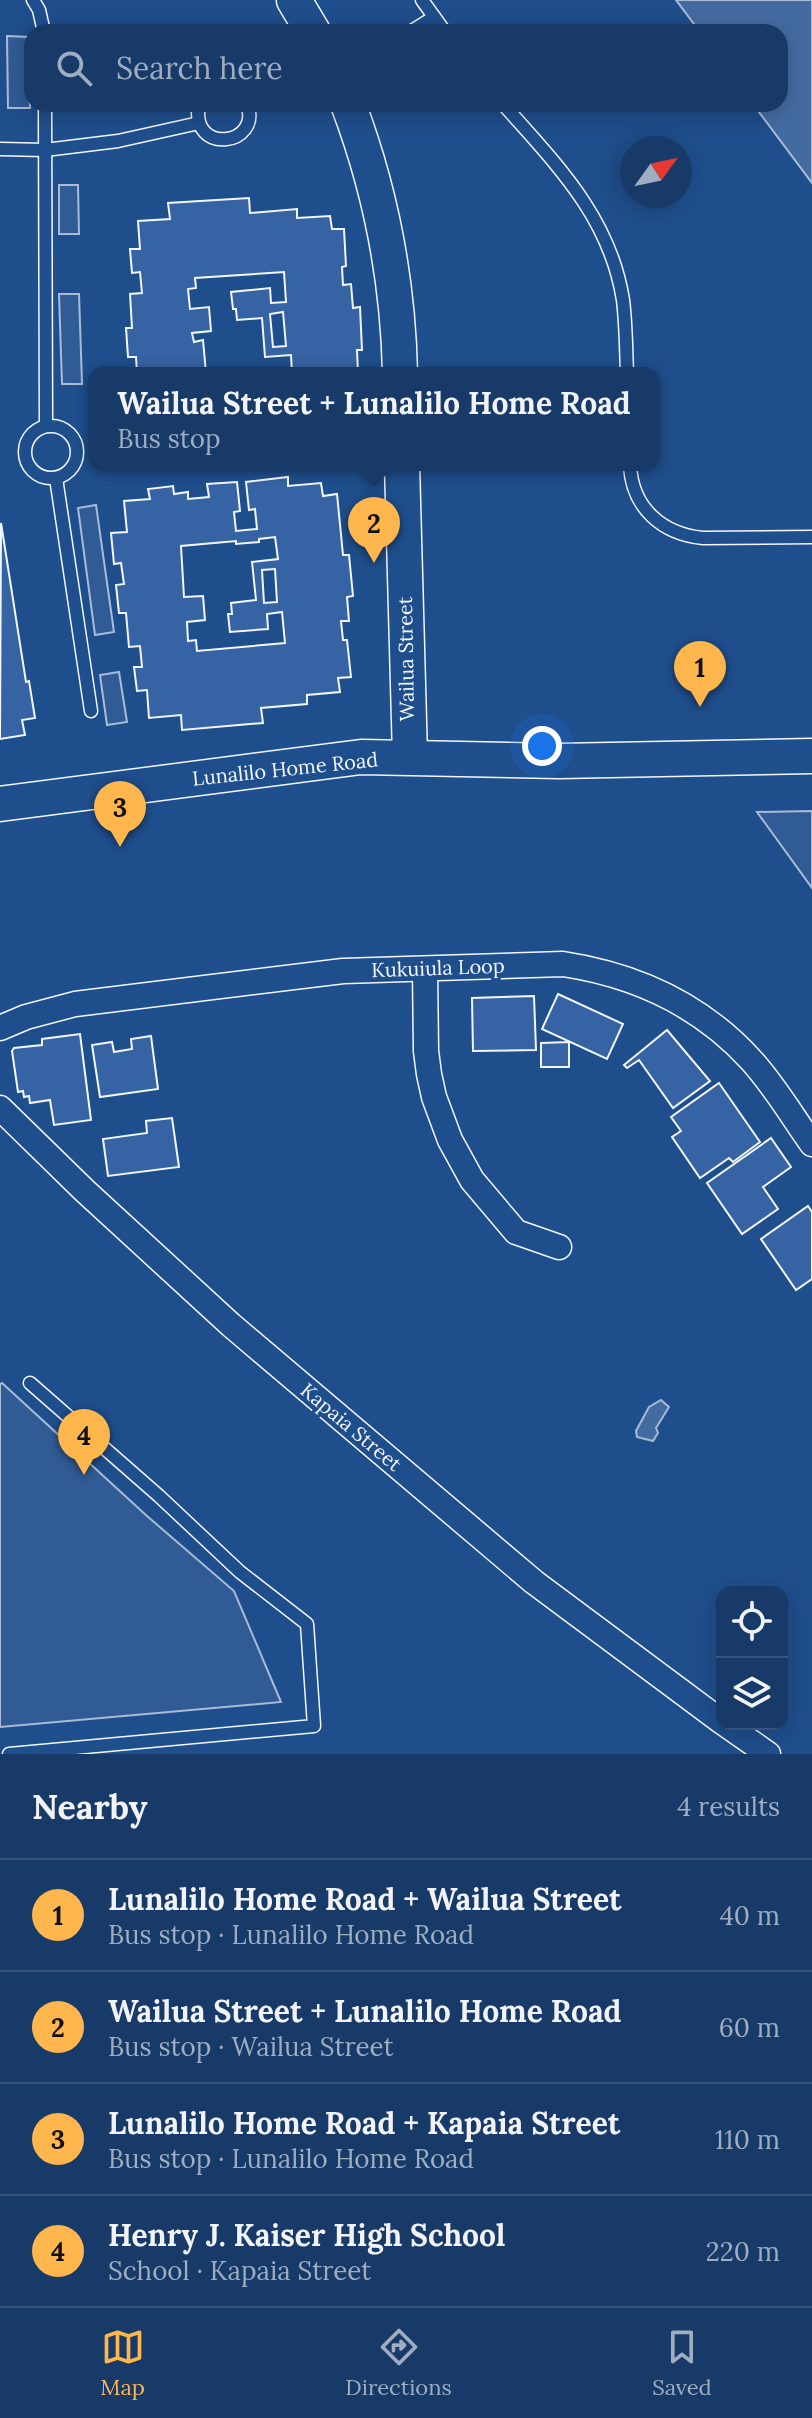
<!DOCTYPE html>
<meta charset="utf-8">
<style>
body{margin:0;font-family:Lora,serif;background:#244571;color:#f1f3f6}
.controls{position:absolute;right:24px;bottom:24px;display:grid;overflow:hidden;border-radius:16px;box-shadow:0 4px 20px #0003}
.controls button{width:72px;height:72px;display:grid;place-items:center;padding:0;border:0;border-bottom:2px solid #36547d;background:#173a69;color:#f1f3f6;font:40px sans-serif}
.compass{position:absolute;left:620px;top:136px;width:72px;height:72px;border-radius:50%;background:#173a69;box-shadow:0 4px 20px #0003;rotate:57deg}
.you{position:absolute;left:542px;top:746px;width:28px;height:28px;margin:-20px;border:6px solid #fff;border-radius:50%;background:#1a73e8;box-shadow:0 0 0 12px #1a73e833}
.badge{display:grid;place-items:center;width:52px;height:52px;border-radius:50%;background:#ffb74d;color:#111;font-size:26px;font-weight:700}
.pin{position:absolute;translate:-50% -66px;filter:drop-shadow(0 2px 4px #0008)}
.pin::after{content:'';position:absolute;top:42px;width:28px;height:24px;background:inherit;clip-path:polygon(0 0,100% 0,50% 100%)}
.popup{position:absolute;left:88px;top:367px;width:572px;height:104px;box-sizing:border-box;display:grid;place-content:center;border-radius:16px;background:#173a69;filter:drop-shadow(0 2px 6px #0005);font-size:26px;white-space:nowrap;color:#9eadc0}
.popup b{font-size:30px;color:#f1f3f6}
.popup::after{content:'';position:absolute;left:50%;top:100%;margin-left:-16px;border:16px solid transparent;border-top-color:#173a69}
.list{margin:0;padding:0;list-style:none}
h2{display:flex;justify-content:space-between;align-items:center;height:104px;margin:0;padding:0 32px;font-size:34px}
h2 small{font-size:26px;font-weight:400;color:#9eadc0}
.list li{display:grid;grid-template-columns:52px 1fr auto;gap:24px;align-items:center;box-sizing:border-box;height:112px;padding:0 32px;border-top:2px solid #36547d}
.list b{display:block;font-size:30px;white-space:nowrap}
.list p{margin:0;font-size:26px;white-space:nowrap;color:#9eadc0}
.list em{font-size:26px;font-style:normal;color:#9eadc0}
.icon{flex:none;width:44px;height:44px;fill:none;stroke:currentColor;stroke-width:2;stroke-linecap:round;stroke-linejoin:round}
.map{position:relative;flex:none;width:812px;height:1754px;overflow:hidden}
.search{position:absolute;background:#173a69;box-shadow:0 4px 20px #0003;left:24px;right:24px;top:24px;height:88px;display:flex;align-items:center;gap:20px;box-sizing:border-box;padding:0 28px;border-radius:24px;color:#9eadc0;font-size:30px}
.sheet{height:552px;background:#173a69}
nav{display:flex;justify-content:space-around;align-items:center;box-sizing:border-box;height:112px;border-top:2px solid #36547d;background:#173a69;font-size:22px;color:#9eadc0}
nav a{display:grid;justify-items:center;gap:4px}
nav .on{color:#ffb74d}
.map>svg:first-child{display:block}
.built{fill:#305b95;stroke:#a8bbd7;stroke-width:2}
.water{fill:#446ba0;stroke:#a8bbd7;stroke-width:2}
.building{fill:#3563a3;stroke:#f2f6ff;stroke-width:2;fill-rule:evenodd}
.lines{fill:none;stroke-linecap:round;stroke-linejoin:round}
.service-casing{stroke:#f2f6ff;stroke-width:15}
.minor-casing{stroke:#f2f6ff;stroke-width:27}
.secondary-casing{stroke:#f2f6ff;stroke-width:37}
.service{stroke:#1f4e8c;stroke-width:12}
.minor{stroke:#1f4e8c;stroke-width:24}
.secondary{stroke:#1f4e8c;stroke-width:34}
.labels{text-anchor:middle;stroke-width:6;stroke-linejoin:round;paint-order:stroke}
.street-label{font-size:20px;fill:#f2f6ff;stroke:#1f4e8c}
</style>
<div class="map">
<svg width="812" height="1754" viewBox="0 0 812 1754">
<rect width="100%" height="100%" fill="#1f4e8c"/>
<g class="built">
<polygon points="7,36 29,37 30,108 8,108"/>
<polygon points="59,185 78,185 79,234 59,234"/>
<polygon points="59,294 79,294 82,384 62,384"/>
<polygon points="96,505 114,632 95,635 78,508"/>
<polygon points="119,672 127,722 107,725 100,675"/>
<polygon points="812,811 812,888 757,812"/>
<polygon points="2,1383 147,1516 234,1591 281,1702 0,1727 0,1384"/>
</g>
<g class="water">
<polygon points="676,0 812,0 812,183 753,104 780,104 780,32 700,32"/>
<polygon points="661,1400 669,1407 656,1428 658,1433 653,1441 637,1437 636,1431 649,1407"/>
</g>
<g class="building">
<path d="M249,198L250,213L297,209V218L330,216L332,229H344L346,266L342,267L343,285L351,284L353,308L360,307L362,350H357L358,373H292L291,355L265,357L262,318L237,320L236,309H233L231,292L270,288L271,303L286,302L284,272L195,278L196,288L188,289L190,309L209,307L211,331L192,333L194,342L203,340L206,373H137L136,357H128L126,328H132L130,294L142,293L140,272L132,273L130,249H140L138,221L170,219L168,203ZM283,312L286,346L273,347L270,314Z"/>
<path d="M288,477V486L321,483L323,496L337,494L343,555H349L353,596L347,597L349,621H341L343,640H347L351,677L338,678L340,692L307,695V704L261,708L263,723L182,730L181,715L149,718L147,690L137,691L134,667H142L140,646L129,647L126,613H119L116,585L124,584L121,563L114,564L111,533L127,532L124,501L150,499L148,489L173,486L174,494L188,492V499L209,497L207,484L237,482L240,511L234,512L236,531L257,529L255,509L249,510L246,482ZM275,537L278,559L252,562L256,600L231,603L232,614H228L230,632L268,629L267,614L282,612L285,643L197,651L196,640L188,641L187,622L205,620L203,596L184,597L181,546L236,541V544L259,542V539ZM275,569L277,602L264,603L262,570Z"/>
<polygon points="1,523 26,682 29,681 35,718 22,720 25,735 0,739"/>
<polygon points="558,994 623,1024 607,1059 542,1029"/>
<polygon points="534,996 536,1050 473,1051 472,998"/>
<polygon points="667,1030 710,1081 673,1108 639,1060 627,1068 624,1065"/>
<polygon points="80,1034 91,1120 54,1125 50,1100 30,1103 29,1096 24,1097 23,1091 18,1092 12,1051 14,1048 42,1045 42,1039"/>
<polygon points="151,1036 158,1089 100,1097 92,1045 112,1042 114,1052 132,1049 131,1039"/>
<polygon points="569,1042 569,1067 541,1067 541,1043"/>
<polygon points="719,1083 760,1142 733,1162 729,1158 700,1178 672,1137 681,1131 671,1117"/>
<polygon points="172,1118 179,1167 108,1176 103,1139 147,1133 146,1121"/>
<polygon points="771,1138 791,1167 763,1187 778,1209 742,1234 707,1183"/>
<polygon points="808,1206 812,1212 812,1279 796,1290 761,1239"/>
</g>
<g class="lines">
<g class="service-casing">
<g id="service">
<polyline points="33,0 39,10 44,32"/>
<polyline points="422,0 445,32"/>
<polyline points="410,32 434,17"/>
<polyline points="45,104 46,426"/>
<path d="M199,104C189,156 263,146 247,104"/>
<path d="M503,104C556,164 610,217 623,300C626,324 626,349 627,373"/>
<polyline points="0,149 45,150 118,141 199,123"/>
<circle cx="51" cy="452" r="26"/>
<path d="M630,465C632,508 662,534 703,538L812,537"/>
<polyline points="56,478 91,711"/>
<polyline points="9,1754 314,1726 307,1624 240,1572 159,1496 30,1383"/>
</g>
</g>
<g class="minor-casing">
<g id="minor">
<polyline points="425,970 426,1051 429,1074 434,1097 450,1140 472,1180 516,1232 559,1247"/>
<path d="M0,1028L26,1017L75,1004L343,971L563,964C635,975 701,1005 751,1060C774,1085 792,1116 812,1144"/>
<polyline points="0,1108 85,1191 231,1325 534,1582 722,1722"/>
<polyline points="725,1724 768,1754"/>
</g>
</g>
<g class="secondary-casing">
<g id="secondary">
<polyline points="294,0 313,32"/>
<path d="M348,104C381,191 398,280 400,373"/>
<polyline points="402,465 410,757"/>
<polyline points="0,804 361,757 559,761 812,756"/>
</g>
</g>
<use href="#service" class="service"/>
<use href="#minor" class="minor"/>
<use href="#secondary" class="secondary"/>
</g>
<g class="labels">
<g class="street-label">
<text transform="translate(406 659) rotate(-91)" y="7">Wailua Street</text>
<text transform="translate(285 769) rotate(-6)" y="7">Lunalilo Home Road</text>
<text transform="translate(438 968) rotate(-2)" y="7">Kukuiula Loop</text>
<text transform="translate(351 1427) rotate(40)" y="7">Kapaia Street</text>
</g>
</g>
</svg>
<div class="controls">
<button><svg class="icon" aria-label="locate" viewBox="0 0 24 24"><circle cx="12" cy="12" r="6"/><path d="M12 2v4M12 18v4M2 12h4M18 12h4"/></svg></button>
<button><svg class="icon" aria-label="layers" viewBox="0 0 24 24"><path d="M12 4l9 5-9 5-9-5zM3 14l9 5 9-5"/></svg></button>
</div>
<svg class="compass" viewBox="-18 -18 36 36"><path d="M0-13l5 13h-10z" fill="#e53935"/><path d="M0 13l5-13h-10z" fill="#9eadc0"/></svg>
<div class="you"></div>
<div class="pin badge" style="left:700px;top:707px">1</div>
<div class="pin badge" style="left:374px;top:563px">2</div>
<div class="popup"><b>Wailua Street + Lunalilo Home Road</b>Bus stop</div>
<div class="pin badge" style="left:120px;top:847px">3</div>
<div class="pin badge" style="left:84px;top:1475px">4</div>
<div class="search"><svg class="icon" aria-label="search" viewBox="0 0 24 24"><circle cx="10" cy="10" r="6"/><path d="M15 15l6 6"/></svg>Search here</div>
</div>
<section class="sheet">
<h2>Nearby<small>4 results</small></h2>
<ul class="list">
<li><span class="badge">1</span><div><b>Lunalilo Home Road + Wailua Street</b><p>Bus stop · Lunalilo Home Road</p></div><em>40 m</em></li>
<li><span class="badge">2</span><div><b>Wailua Street + Lunalilo Home Road</b><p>Bus stop · Wailua Street</p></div><em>60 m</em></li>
<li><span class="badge">3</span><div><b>Lunalilo Home Road + Kapaia Street</b><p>Bus stop · Lunalilo Home Road</p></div><em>110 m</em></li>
<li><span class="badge">4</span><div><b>Henry J. Kaiser High School</b><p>School · Kapaia Street</p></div><em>220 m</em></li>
</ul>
</section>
<nav>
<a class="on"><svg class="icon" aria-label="map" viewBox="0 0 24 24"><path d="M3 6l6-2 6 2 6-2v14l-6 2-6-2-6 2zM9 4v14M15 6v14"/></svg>Map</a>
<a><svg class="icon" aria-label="directions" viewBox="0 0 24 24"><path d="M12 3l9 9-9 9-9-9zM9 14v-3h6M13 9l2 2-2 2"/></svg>Directions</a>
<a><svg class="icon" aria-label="saved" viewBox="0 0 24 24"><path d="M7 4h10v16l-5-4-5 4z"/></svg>Saved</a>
</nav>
